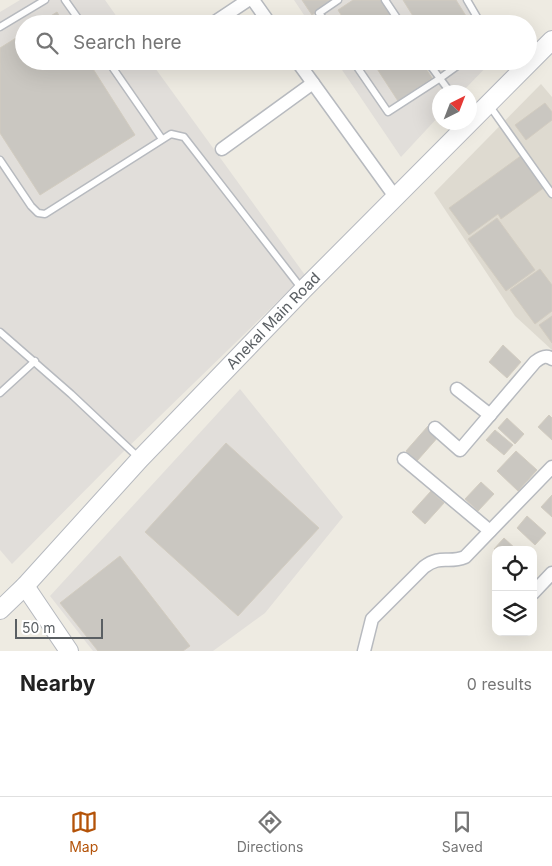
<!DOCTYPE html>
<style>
body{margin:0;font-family:Inter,sans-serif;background:#f6f6f6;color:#222}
.controls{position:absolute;right:15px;bottom:15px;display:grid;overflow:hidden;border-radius:10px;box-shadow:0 5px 20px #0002}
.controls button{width:45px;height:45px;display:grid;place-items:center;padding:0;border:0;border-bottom:1px solid #e0e0e0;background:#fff;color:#222;font:25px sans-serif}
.compass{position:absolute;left:432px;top:85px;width:45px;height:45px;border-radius:50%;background:#fff;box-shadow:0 5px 20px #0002;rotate:42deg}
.scale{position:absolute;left:15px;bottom:12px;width:88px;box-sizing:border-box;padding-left:5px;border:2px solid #5a5f63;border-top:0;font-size:14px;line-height:18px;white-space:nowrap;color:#5a5f63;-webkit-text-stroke:4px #fff;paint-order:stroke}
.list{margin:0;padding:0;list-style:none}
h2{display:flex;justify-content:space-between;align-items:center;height:65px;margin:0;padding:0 20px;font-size:21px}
h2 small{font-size:16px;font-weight:400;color:#767676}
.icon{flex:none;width:28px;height:28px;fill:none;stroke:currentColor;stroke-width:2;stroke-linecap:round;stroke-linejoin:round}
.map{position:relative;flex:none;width:552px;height:651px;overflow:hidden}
.search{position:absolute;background:#fff;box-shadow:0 5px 20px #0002;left:15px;right:15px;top:15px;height:55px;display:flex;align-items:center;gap:12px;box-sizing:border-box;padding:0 18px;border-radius:28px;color:#767676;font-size:19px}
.sheet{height:145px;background:#fff}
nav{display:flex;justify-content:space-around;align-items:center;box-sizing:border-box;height:70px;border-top:1px solid #e0e0e0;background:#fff;font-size:14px;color:#767676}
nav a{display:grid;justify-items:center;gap:2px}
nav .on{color:#b45309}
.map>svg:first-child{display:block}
.industrial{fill:#e1deda}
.education{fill:#dedad0}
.building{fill:#cac7c1;stroke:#d2ccc0}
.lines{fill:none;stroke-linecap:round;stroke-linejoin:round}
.service-casing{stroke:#b7babf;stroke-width:9}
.minor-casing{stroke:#b7babf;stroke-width:15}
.secondary-casing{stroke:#b6b9bf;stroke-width:20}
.service{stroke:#fff;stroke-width:6}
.minor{stroke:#fff;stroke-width:12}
.secondary{stroke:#fff;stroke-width:18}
.labels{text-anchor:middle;stroke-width:4.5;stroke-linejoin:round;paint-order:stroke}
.street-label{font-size:15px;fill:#5a5f63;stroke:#fff}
</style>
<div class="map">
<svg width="552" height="651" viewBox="0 0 552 651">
<rect width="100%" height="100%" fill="#eeebe2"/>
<g class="industrial">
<polygon points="20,0 105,0 122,24 24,24 24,61 150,61 305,275 122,453 12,564 0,550 0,12"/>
<polygon points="294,0 470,0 483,24 310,24"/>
<polygon points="336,61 492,61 462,92 440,92 439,116 401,157"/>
<polygon points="240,389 343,517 265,613 213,651 93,651 50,596"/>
</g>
<polygon class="education" points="541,84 552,97 552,350 515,316 434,193"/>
<g class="building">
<polygon points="302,0 334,0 312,15"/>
<polygon points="353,0 381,0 396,24 347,24 338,10"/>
<polygon points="403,0 456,0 471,24 418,24"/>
<polygon points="57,12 64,24 38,24"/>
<polygon points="24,33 24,61 88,61 135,135 40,195 0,133 0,48"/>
<polygon points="372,61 421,61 432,78 398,101"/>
<polygon points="545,103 552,112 552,120 526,140 515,125"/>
<polygon points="522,155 545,187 501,219 498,214 469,235 449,208"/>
<polygon points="497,218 535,270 506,291 468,239"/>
<polygon points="540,269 552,285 552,311 535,324 510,290"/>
<polygon points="552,316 552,343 539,325"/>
<polygon points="503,345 521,362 507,378 489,362"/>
<polygon points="549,415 552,418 552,440 538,427"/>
<polygon points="507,418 524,434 515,444 498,428"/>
<polygon points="428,426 439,436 417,461 406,451"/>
<polygon points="495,430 513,445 504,455 486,440"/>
<polygon points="226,443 319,528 238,616 145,532"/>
<polygon points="516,451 537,470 518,491 497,471"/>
<polygon points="481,482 494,494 478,511 465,499"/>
<polygon points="431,491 444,503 425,524 412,512"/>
<polygon points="552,495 552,517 541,507"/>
<polygon points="527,516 546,533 535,545 517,528"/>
<polygon points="504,538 517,550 496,551 494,549"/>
<polygon points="120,556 190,646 183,651 98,651 60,603"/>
</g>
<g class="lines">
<g class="service-casing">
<g id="service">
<polyline points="65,0 82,24"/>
<polyline points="385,0 401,24"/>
<polyline points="467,0 481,24"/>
<polyline points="327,24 319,13 338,0"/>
<polyline points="0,27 45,0"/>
<polyline points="108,61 162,139"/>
<polyline points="353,61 388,112 439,79 464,61"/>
<polyline points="427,61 450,92"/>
<polyline points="489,105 552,194"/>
<polyline points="0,160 31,206 38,213 45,214 171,134 184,137 302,289"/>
<polyline points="0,332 71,394 139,458"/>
<polyline points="0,393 35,361"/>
</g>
</g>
<g class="minor-casing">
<g id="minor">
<polyline points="253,0 270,24"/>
<polyline points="212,24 248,0"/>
<polyline points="297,61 396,198"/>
<polyline points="222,149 313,83"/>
<polyline points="457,389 490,415"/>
<path d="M435,428L460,450L535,362C540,358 546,354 552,359"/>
<polyline points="404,459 490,531"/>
<polyline points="533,593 552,573"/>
<path d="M364,651L372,619L424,567C441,554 448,564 465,557L552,467"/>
</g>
</g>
<g class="secondary-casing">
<g id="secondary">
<polyline points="25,586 69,651"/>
<path id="s1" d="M0,610L25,586L140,459L303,290L552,40"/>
</g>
</g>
<use href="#service" class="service"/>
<use href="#minor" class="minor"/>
<use href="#secondary" class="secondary"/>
</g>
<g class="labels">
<g class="street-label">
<text dy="5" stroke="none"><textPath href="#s1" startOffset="398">Anekal Main Road</textPath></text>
</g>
</g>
</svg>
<div class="controls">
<button><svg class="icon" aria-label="locate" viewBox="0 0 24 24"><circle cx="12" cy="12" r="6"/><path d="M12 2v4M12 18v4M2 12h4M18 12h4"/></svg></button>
<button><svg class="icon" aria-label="layers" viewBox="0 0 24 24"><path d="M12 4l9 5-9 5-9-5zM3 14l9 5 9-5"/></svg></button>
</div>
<svg class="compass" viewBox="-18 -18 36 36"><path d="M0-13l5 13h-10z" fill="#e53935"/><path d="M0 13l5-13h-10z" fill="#767676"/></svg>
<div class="scale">50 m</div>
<div class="search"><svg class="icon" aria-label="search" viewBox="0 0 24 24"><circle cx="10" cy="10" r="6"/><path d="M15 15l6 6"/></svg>Search here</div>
</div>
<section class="sheet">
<h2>Nearby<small>0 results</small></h2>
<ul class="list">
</ul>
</section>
<nav>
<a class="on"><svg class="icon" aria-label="map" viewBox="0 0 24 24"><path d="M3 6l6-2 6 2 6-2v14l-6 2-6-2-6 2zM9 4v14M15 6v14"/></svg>Map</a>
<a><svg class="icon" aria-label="directions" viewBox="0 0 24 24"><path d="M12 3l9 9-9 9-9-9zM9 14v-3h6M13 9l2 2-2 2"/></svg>Directions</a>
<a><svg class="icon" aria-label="saved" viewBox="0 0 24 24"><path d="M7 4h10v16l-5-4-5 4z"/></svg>Saved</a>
</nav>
